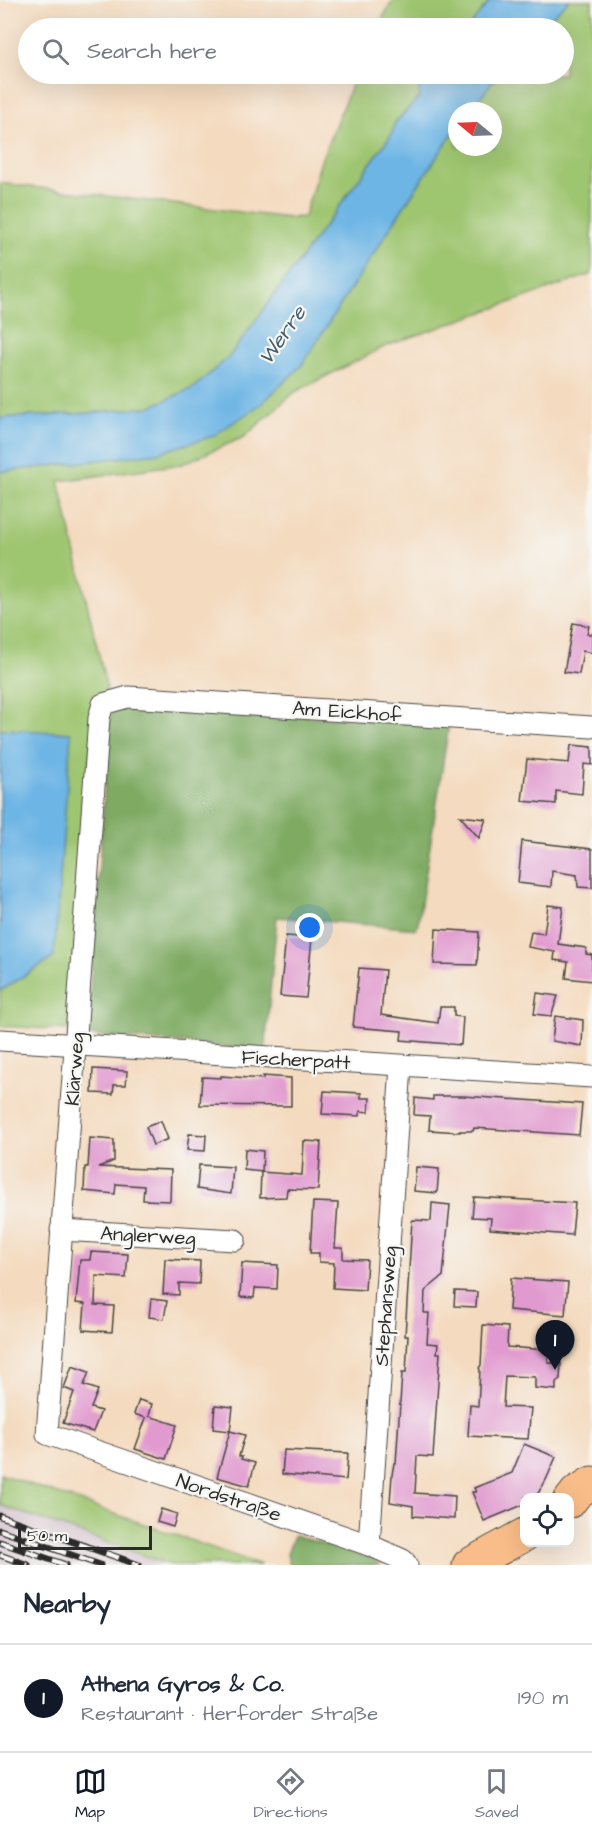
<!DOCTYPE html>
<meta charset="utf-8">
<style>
body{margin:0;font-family:"Architects Daughter",sans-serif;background:#f2f2f3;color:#1f2937}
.controls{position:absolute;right:18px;bottom:18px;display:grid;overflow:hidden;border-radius:12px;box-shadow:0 6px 24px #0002}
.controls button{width:54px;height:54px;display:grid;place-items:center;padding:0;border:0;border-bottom:2px solid #e0e1e3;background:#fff;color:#1f2937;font:30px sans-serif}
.compass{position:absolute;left:448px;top:102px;width:54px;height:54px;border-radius:50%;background:#fff;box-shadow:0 6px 24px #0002;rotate:289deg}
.scale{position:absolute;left:18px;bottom:15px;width:134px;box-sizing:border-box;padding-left:6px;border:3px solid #2b2b2b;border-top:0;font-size:16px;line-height:21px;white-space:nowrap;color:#2b2b2b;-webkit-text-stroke:4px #f6f6f2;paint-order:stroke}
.you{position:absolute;left:310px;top:928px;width:21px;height:21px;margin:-15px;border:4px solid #fff;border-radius:50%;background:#1a73e8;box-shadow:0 0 0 9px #1a73e833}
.badge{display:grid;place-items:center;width:39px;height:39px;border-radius:50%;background:#111827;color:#fff;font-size:20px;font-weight:700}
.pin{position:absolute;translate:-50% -50px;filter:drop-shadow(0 2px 3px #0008)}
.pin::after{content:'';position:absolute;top:32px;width:21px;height:18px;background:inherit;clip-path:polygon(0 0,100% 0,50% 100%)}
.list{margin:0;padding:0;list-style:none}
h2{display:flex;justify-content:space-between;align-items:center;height:78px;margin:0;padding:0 24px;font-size:26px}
h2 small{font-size:20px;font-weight:400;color:#747a83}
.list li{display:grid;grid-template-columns:39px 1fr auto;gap:18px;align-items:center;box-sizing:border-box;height:108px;padding:0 24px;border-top:2px solid #e0e1e3}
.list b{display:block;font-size:22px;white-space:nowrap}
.list p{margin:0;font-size:20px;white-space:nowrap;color:#747a83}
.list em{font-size:20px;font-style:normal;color:#747a83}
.icon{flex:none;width:33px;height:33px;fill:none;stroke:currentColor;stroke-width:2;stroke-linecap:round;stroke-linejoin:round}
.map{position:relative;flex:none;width:592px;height:1565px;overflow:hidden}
.search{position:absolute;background:#fff;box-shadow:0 6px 24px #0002;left:18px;right:18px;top:18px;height:66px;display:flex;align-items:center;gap:15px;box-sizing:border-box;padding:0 21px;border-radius:33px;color:#747a83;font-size:22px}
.sheet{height:186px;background:#fff}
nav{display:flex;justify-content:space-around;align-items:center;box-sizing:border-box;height:84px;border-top:2px solid #e0e1e3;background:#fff;font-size:16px;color:#747a83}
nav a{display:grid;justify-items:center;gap:3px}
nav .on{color:#111827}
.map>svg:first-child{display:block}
.industrial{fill:#d1bdca}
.green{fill:#9ec570;stroke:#64784e;stroke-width:1.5}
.forest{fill:#7eaa62;stroke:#546a46;stroke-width:1.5}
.water{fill:#6db5e5;stroke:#4c7088;stroke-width:1.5}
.building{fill:#e19acf}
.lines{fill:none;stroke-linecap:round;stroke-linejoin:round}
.minor-casing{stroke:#494541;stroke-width:23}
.primary-casing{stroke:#494541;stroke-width:35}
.minor{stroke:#fff;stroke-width:21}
.primary{stroke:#f8bd89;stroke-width:33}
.rail-casing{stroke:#2b2b2b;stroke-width:7}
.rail{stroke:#f6f6f2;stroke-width:4.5;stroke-dasharray:14;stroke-linecap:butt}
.labels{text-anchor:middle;stroke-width:4.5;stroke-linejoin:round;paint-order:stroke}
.street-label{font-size:20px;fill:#2b2b2b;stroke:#f6f6f2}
.water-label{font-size:21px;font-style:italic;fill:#425b6c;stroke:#f6f6f2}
</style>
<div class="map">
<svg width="592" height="1565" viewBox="0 0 592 1565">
<rect width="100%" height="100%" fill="#f6f6f2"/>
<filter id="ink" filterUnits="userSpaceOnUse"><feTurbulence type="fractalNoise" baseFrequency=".0167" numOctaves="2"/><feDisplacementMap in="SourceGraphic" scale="12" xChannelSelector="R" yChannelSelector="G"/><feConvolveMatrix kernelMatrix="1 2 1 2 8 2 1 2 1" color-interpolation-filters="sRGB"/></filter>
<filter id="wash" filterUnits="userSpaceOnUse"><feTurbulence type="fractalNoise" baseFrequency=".008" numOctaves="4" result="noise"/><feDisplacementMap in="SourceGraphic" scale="24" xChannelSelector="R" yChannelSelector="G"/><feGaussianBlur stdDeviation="1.35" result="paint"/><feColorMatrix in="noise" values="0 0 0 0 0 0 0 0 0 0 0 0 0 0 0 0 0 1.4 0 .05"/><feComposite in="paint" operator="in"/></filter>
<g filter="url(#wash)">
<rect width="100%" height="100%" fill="#f4dabe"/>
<polygon class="industrial" points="0,1505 171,1565 0,1565"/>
<g class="green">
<polygon points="393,0 491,0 468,28 377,28"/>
<polygon points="569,0 592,0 592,274 386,346 295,392 244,437 182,464 59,481 107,690 94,705 71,1030 0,1026 0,991 54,957 5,729 0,731 0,472 158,453 261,404 301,366 410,197 457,127 457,147 493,147 493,111 470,111 498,74 564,74 564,28 540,28"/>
<polygon points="356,74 428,74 419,89 421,96 395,122 392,134 229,357 193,388 150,407 91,413 0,418 0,183 289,218 304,217 322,158"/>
<polygon points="0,1474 32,1485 261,1565 171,1565 0,1505"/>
</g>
<g class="forest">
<polygon points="129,705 449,725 417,929 277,917 265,1050 87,1035 110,716 117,708"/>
<polygon points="294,1535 371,1558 380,1565 289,1565 287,1554"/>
</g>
<g class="water">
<polygon points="491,0 569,0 540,28 468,28"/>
<polygon points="428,74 498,74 470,111 457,111 457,127 410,197 301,366 261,404 213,436 158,453 0,472 0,418 91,413 150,407 193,388 229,357 392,134 395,123 420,96 419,89"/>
<polygon points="4,729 71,733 54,957 0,991 0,731"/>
</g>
<g id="blocks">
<g class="building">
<polygon points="573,623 589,626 587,634 592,634 592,653 583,651 579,674 564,672"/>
<polygon points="571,745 592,747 592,765 584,764 582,794 556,791 556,804 522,801 527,759 569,763"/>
<polygon points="460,816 486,819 479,838"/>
<polygon points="522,841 592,849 592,888 578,887 577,875 552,871 551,887 518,883"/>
<polygon points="548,905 563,907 558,944 586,948 586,954 592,955 592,981 566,978 568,962 554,960 555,952 528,947 531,932 544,934"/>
<polygon points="436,929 479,932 477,965 434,964"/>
<polygon points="286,936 312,938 306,998 280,996"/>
<polygon points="359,968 385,970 381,1015 438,1023 440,1007 454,1007 454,1016 463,1017 461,1045 401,1040 402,1031 353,1027"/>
<polygon points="537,993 558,996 551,1016 534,1014"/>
<polygon points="555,1016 583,1020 582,1046 552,1041"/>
<polygon points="93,1069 127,1071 126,1085 114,1085 113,1094 92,1093"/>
<polygon points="221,1076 263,1079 263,1076 291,1078 291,1106 200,1105 202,1077 221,1078"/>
<polygon points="324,1091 361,1093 361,1098 370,1098 369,1112 360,1111 360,1116 322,1114"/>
<polygon points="433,1096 463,1096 582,1104 579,1135 474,1128 473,1131 460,1131 460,1132 429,1130 430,1116 414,1115 415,1098 433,1100"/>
<polygon points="161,1121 168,1139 153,1145 146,1127"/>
<polygon points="189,1134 206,1135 205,1151 187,1150"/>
<polygon points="90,1138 114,1140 114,1161 98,1167 171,1170 170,1201 143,1200 144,1186 116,1184 115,1194 84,1191 85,1167 88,1167"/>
<polygon points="304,1141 321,1142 318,1190 287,1189 286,1197 260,1198 261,1172 302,1175"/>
<polygon points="245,1149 263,1151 262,1172 244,1170"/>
<polygon points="199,1165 233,1167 231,1194 197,1189"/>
<polygon points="416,1167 439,1169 437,1193 414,1191"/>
<polygon points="474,1197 575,1203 572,1235 490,1229 491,1218 472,1217"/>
<polygon points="313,1202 338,1203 335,1248 343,1248 343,1259 367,1260 365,1290 333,1288 334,1263 319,1262 319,1253 310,1253"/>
<polygon points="432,1203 450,1205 443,1276 425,1291 424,1313 429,1313 427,1343 438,1344 437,1353 440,1353 433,1457 417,1456 415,1493 455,1496 454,1519 413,1516 413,1506 390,1502 392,1475 394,1463 396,1463 402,1373 406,1373 408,1336 405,1336 412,1220 431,1221"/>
<polygon points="91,1252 128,1254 126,1278 96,1276 95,1305 114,1306 112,1332 83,1330 85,1304 76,1303 80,1260 90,1260"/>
<polygon points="165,1259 200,1261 199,1284 179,1283 179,1295 163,1294"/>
<polygon points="242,1263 278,1265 277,1289 255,1288 254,1298 240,1297"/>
<polygon points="511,1278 568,1282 565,1315 509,1310"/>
<polygon points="455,1291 477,1292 476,1307 454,1306"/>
<polygon points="151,1299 167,1301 164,1319 149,1317"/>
<polygon points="483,1325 508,1327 507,1347 548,1350 548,1363 561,1363 560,1379 556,1382 556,1390 535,1388 535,1377 505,1376 503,1407 531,1408 528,1439 468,1436 470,1405 478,1406 480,1370 479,1368 481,1365"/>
<polygon points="72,1366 89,1372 84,1385 98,1390 91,1408 101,1411 93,1432 63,1423 74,1392 64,1388"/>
<polygon points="139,1400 152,1404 149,1416 177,1425 166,1459 135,1449 146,1418 134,1414"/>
<polygon points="215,1405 233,1407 230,1431 213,1429"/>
<polygon points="230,1431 245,1435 239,1456 242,1457 241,1459 255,1463 249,1486 217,1477"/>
<polygon points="524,1444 556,1457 546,1480 537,1495 534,1497 525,1497 525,1504 484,1521 472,1492 476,1492 474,1488 512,1473"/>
<polygon points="284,1450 348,1453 346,1480 282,1474"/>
<polygon points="161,1509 177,1514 173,1527 157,1522"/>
</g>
</g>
</g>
<g filter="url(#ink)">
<use href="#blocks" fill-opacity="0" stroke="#494541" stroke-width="1.5"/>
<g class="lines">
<g class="minor-casing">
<g id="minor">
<polyline points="0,1040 592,1077"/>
<polyline points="61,1230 235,1240"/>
<polyline points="369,1545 401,1066"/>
<polyline points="407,1565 403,1560 369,1545 47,1434 99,718 103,704 128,697 592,727"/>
</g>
</g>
<g class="primary-casing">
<g id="primary">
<polyline points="570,1501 577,1492 592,1483"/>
<polyline points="469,1565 524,1535"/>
</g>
</g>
<use href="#minor" class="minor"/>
<use href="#primary" class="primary"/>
<g class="rail-casing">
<g id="rail">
<polyline points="0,1516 139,1565"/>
<polyline points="0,1530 100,1565"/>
<polyline points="0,1542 66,1565"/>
<polyline points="0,1555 28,1565"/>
</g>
</g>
<use href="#rail" class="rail"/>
</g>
</g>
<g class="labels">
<g class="street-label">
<text transform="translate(347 711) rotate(4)" y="7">Am Eickhof</text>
<text transform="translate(296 1059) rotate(3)" y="7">Fischerpatt</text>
<text transform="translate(74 1069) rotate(-86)" y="7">Klärweg</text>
<text transform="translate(148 1235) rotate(3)" y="7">Anglerweg</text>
<text transform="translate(385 1306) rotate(-86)" y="7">Stephansweg</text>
<text transform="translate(229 1497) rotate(19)" y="7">Nordstraße</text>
</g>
<g class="water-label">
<text transform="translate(282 335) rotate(-55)" y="7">Werre</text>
</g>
</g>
</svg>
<div class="controls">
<button><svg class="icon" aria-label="locate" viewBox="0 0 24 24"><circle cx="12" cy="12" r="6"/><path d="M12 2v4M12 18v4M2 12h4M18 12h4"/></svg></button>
</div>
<svg class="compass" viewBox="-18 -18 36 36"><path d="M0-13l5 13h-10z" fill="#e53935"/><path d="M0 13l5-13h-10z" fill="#747a83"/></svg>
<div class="scale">50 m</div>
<div class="you"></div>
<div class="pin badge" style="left:555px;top:1370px">1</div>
<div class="search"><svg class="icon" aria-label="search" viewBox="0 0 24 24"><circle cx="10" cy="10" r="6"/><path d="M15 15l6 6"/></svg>Search here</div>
</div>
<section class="sheet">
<h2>Nearby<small></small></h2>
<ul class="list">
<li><span class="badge">1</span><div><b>Athena Gyros &amp; Co.</b><p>Restaurant · Herforder Straße</p></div><em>190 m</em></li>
</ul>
</section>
<nav>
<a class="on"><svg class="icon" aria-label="map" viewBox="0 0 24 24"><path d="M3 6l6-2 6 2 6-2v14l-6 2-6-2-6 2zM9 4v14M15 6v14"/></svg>Map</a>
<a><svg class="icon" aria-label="directions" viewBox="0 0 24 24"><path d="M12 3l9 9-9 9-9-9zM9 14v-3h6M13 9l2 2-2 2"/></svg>Directions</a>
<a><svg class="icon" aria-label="saved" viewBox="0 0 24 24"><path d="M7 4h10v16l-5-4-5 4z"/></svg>Saved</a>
</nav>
